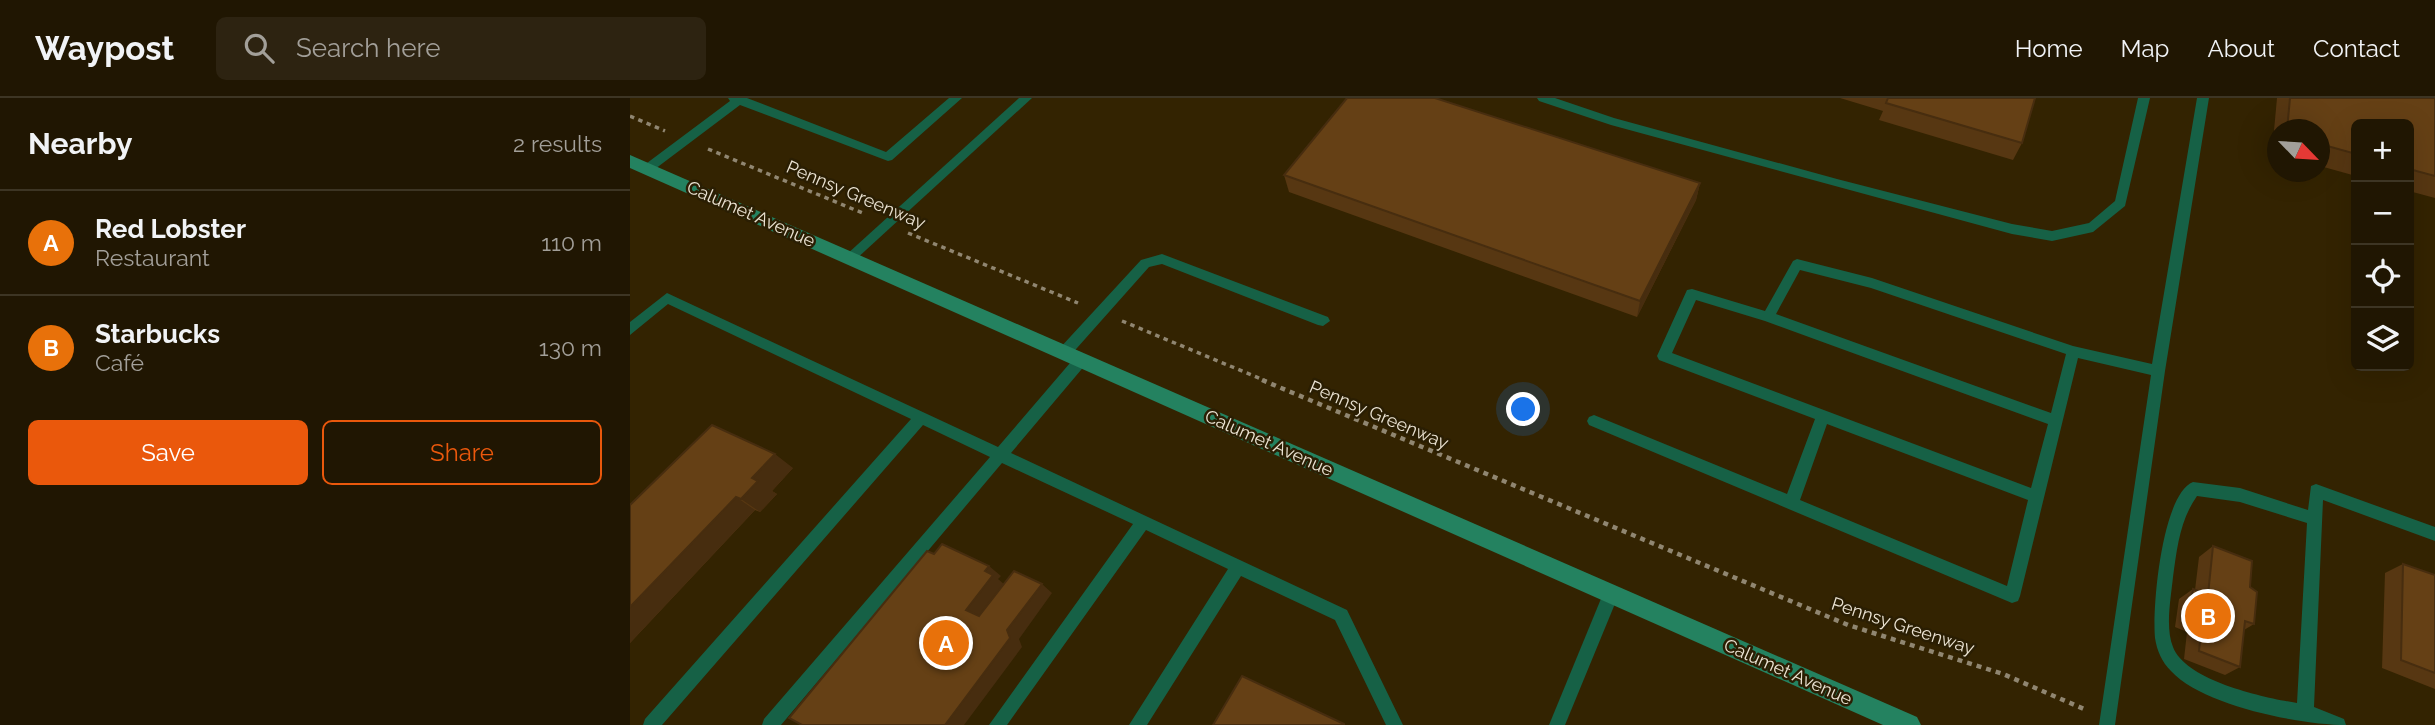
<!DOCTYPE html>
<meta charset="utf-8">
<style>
body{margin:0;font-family:Raleway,sans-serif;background:#2d2311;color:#f1f3f6}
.controls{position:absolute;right:21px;top:21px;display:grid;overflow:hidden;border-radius:10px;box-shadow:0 7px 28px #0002}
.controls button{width:63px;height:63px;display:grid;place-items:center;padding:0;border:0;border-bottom:2px solid #3d3524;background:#201602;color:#f1f3f6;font:35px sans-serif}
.compass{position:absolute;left:1637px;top:21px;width:63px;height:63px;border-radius:50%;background:#201602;box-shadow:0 7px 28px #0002;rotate:115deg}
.you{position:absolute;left:894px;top:312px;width:24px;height:24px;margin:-18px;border:5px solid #fff;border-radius:50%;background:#1a73e8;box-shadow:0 0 0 10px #1a73e833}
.badge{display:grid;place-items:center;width:46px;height:46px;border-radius:50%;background:#ea580c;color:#fff;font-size:23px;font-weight:700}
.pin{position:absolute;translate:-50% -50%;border:4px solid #fff;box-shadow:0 2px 7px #0006}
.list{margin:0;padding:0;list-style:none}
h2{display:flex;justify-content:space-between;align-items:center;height:91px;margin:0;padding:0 28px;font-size:30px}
h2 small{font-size:23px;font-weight:400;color:#a29f99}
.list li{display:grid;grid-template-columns:46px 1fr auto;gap:21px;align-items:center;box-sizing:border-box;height:105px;padding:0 28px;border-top:2px solid #3d3524}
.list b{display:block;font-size:26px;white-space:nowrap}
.list p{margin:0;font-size:23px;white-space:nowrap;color:#a29f99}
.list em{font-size:23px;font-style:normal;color:#a29f99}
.actions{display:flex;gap:14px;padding:21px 28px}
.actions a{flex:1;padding:16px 0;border:2px solid #ea580c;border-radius:10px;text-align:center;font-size:24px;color:#ea580c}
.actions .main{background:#ea580c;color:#fff}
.icon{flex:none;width:38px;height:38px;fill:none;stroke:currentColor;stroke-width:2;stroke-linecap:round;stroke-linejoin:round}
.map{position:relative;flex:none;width:1805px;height:627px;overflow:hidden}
header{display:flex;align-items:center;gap:42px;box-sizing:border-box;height:98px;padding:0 35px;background:#201602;border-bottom:2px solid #3d3524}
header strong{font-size:33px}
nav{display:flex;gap:38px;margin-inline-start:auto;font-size:24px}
.search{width:490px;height:63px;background:#2d2311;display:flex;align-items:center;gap:18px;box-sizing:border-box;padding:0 24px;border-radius:10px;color:#a29f99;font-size:26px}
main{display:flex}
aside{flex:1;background:#201602}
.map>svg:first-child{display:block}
.built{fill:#332301;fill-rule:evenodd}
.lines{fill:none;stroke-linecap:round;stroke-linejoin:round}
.path-far1{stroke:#908671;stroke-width:3.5;stroke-dasharray:4.5 4.5;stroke-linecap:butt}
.path{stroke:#908671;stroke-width:4.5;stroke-dasharray:5 5;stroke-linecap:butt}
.service{fill:#166146;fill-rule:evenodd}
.secondary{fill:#248260;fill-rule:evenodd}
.wall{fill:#573712}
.shaded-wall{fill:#472d0f}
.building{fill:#654015;stroke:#472d0f;stroke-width:2}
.labels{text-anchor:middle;stroke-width:5;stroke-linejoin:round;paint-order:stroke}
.street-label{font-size:18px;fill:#ebe3d3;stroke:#2a1e03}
</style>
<header>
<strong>Waypost</strong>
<div class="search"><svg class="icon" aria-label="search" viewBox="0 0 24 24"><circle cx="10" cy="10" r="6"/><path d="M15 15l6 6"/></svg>Search here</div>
<nav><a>Home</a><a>Map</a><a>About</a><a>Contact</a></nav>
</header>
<main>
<aside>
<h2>Nearby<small>2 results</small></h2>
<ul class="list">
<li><span class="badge" style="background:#e8710a">A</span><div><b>Red Lobster</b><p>Restaurant</p></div><em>110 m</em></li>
<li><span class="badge" style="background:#e8710a">B</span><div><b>Starbucks</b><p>Café</p></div><em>130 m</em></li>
</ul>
<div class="actions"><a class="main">Save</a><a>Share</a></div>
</aside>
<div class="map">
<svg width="1805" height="627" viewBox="0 0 1805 627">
<rect width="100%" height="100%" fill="#2a1e03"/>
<path class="built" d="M0,0H1805V627H0ZM1726,26H1779V268H1726ZM1647,32H1689V74H1647Z"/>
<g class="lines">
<g class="path-far1">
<polyline points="0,18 35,33"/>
<polyline points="78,51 235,116"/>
<polyline points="278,135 448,205"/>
<polyline points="492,223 636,283"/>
</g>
<polyline class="path" points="632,282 1218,527 1373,576 1454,611"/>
<g class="service">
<polygon points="98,0 117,0 256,54 319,0 332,0 262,62 258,63 110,7 21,74 13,74 13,68 100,3"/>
<polygon points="389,0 402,0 224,163 216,163 214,160 216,157"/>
<polygon points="907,0 925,0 984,20 1207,81 1382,126 1422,133 1459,125 1485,103 1508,0 1520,0 1495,108 1463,134 1422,143 1382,136 981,27 909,3"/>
<path d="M1567,0H1579L1535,273L1485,627H1469L1521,277L1448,260L1390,498L1388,503L1382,505L959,327L957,323L959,319L964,317L1157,396L1185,321L1029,262L1027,258L1057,192L1062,191L1135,213L1163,163L1167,161L1242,180L1443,248L1522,266ZM1170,172L1241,190L1436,256L1421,315L1146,216ZM1066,202L1135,223L1418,326L1401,390L1042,255ZM1197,326L1398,402L1377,488L1170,402Z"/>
<polygon points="532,156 698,219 700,223 693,228 688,227 532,166 519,169 439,259 429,259 427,255 429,251 511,162"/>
<polygon points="37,195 368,349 446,258 456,258 458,262 456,266 381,355 717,512 773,627 756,627 705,522 611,478 517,627 499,627 598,471 516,432 377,627 359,627 503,426 372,365 151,627 132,627 134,621 360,359 293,327 32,627 13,627 15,621 281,321 38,206 0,237 0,224"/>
<path d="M1563,384L1610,390L1678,412L1681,388L1686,386L1805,429V443L1693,402L1684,609L1714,621L1716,627C1671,627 1573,608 1541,573C1532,564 1527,553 1525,540C1522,510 1532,396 1563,384ZM1567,398L1610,404L1677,425L1667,605C1635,600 1556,583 1543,549C1535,529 1541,500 1543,479C1547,450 1550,422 1567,398Z"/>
<polygon points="981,489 987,491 989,496 935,627 919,627 975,491"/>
</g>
<polygon class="secondary" points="0,57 1287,619 1291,627 1253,627 0,70"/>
</g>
<g class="wall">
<polygon points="1210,0 1405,0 1392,45 1383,62 1249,22 1253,13"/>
<polygon points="1647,0 1805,0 1805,100 1779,93 1779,26 1726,26 1726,78 1690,68 1690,32 1648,32 1648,56 1642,54"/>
<polygon points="654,77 1070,85 1066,102 1007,219 659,94"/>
<polygon points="163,370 142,393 147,396 130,414 125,412 0,545 0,407"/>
<polygon points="1583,448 1620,489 1624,526 1614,532 1610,569 1595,577 1554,561 1557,534 1545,529 1549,501 1563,491 1565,492 1569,459"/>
<polygon points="1773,466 1805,477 1805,591 1752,570 1755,475"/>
</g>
<g class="shaded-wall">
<polygon points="1070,85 1066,102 1007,219 1010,203"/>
<polygon points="145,356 163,370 142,393 147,396 130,414 111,401 122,380"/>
<polygon points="106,399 125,412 0,545 0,509"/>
<polygon points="359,468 371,478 368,481 375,487 348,521 336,512"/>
<polygon points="412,486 422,495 389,541 392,549 334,627 315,627 377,532"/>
</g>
<g class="building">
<polygon points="717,0 805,0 1070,85 1010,203 654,77"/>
<polygon points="1258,0 1405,0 1392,45 1256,5"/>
<polygon points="1660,0 1805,0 1805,78 1779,71 1779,26 1726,26 1726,56 1690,46 1690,32 1657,32"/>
<polygon points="82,327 145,356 122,380 128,383 111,401 106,399 0,509 0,407"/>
<polygon points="312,446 359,468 355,473 363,477 336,512 349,518 384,473 412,486 377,532 380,540 315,627 172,627 159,620 297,453 304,456"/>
<polygon points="1583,448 1622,463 1620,489 1627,494 1624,526 1615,523 1610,569 1569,553 1572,525 1559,520 1563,491 1578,497"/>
<polygon points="1773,466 1805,477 1805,575 1771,562"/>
<polygon points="612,578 714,626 714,627 583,627"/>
</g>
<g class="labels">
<g class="street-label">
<text transform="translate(226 97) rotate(23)" y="6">Pennsy Greenway</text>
<text transform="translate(121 116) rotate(24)" y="6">Calumet Avenue</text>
<text transform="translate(749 317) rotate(23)" y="6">Pennsy Greenway</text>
<text transform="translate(639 345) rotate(24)" y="6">Calumet Avenue</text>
<text transform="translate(1273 528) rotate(18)" y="6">Pennsy Greenway</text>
<text transform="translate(1158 574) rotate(24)" y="6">Calumet Avenue</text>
</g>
</g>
</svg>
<div class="controls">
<button>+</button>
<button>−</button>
<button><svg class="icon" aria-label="locate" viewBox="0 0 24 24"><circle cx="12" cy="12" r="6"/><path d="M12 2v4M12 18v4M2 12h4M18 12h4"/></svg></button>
<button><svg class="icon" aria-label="layers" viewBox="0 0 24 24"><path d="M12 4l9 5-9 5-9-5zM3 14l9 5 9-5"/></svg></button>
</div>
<svg class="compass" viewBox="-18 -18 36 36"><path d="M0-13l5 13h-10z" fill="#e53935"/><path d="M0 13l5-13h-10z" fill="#a29f99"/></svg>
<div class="you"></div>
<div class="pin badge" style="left:316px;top:545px;background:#e8710a">A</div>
<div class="pin badge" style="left:1578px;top:518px;background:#e8710a">B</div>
</div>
</main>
